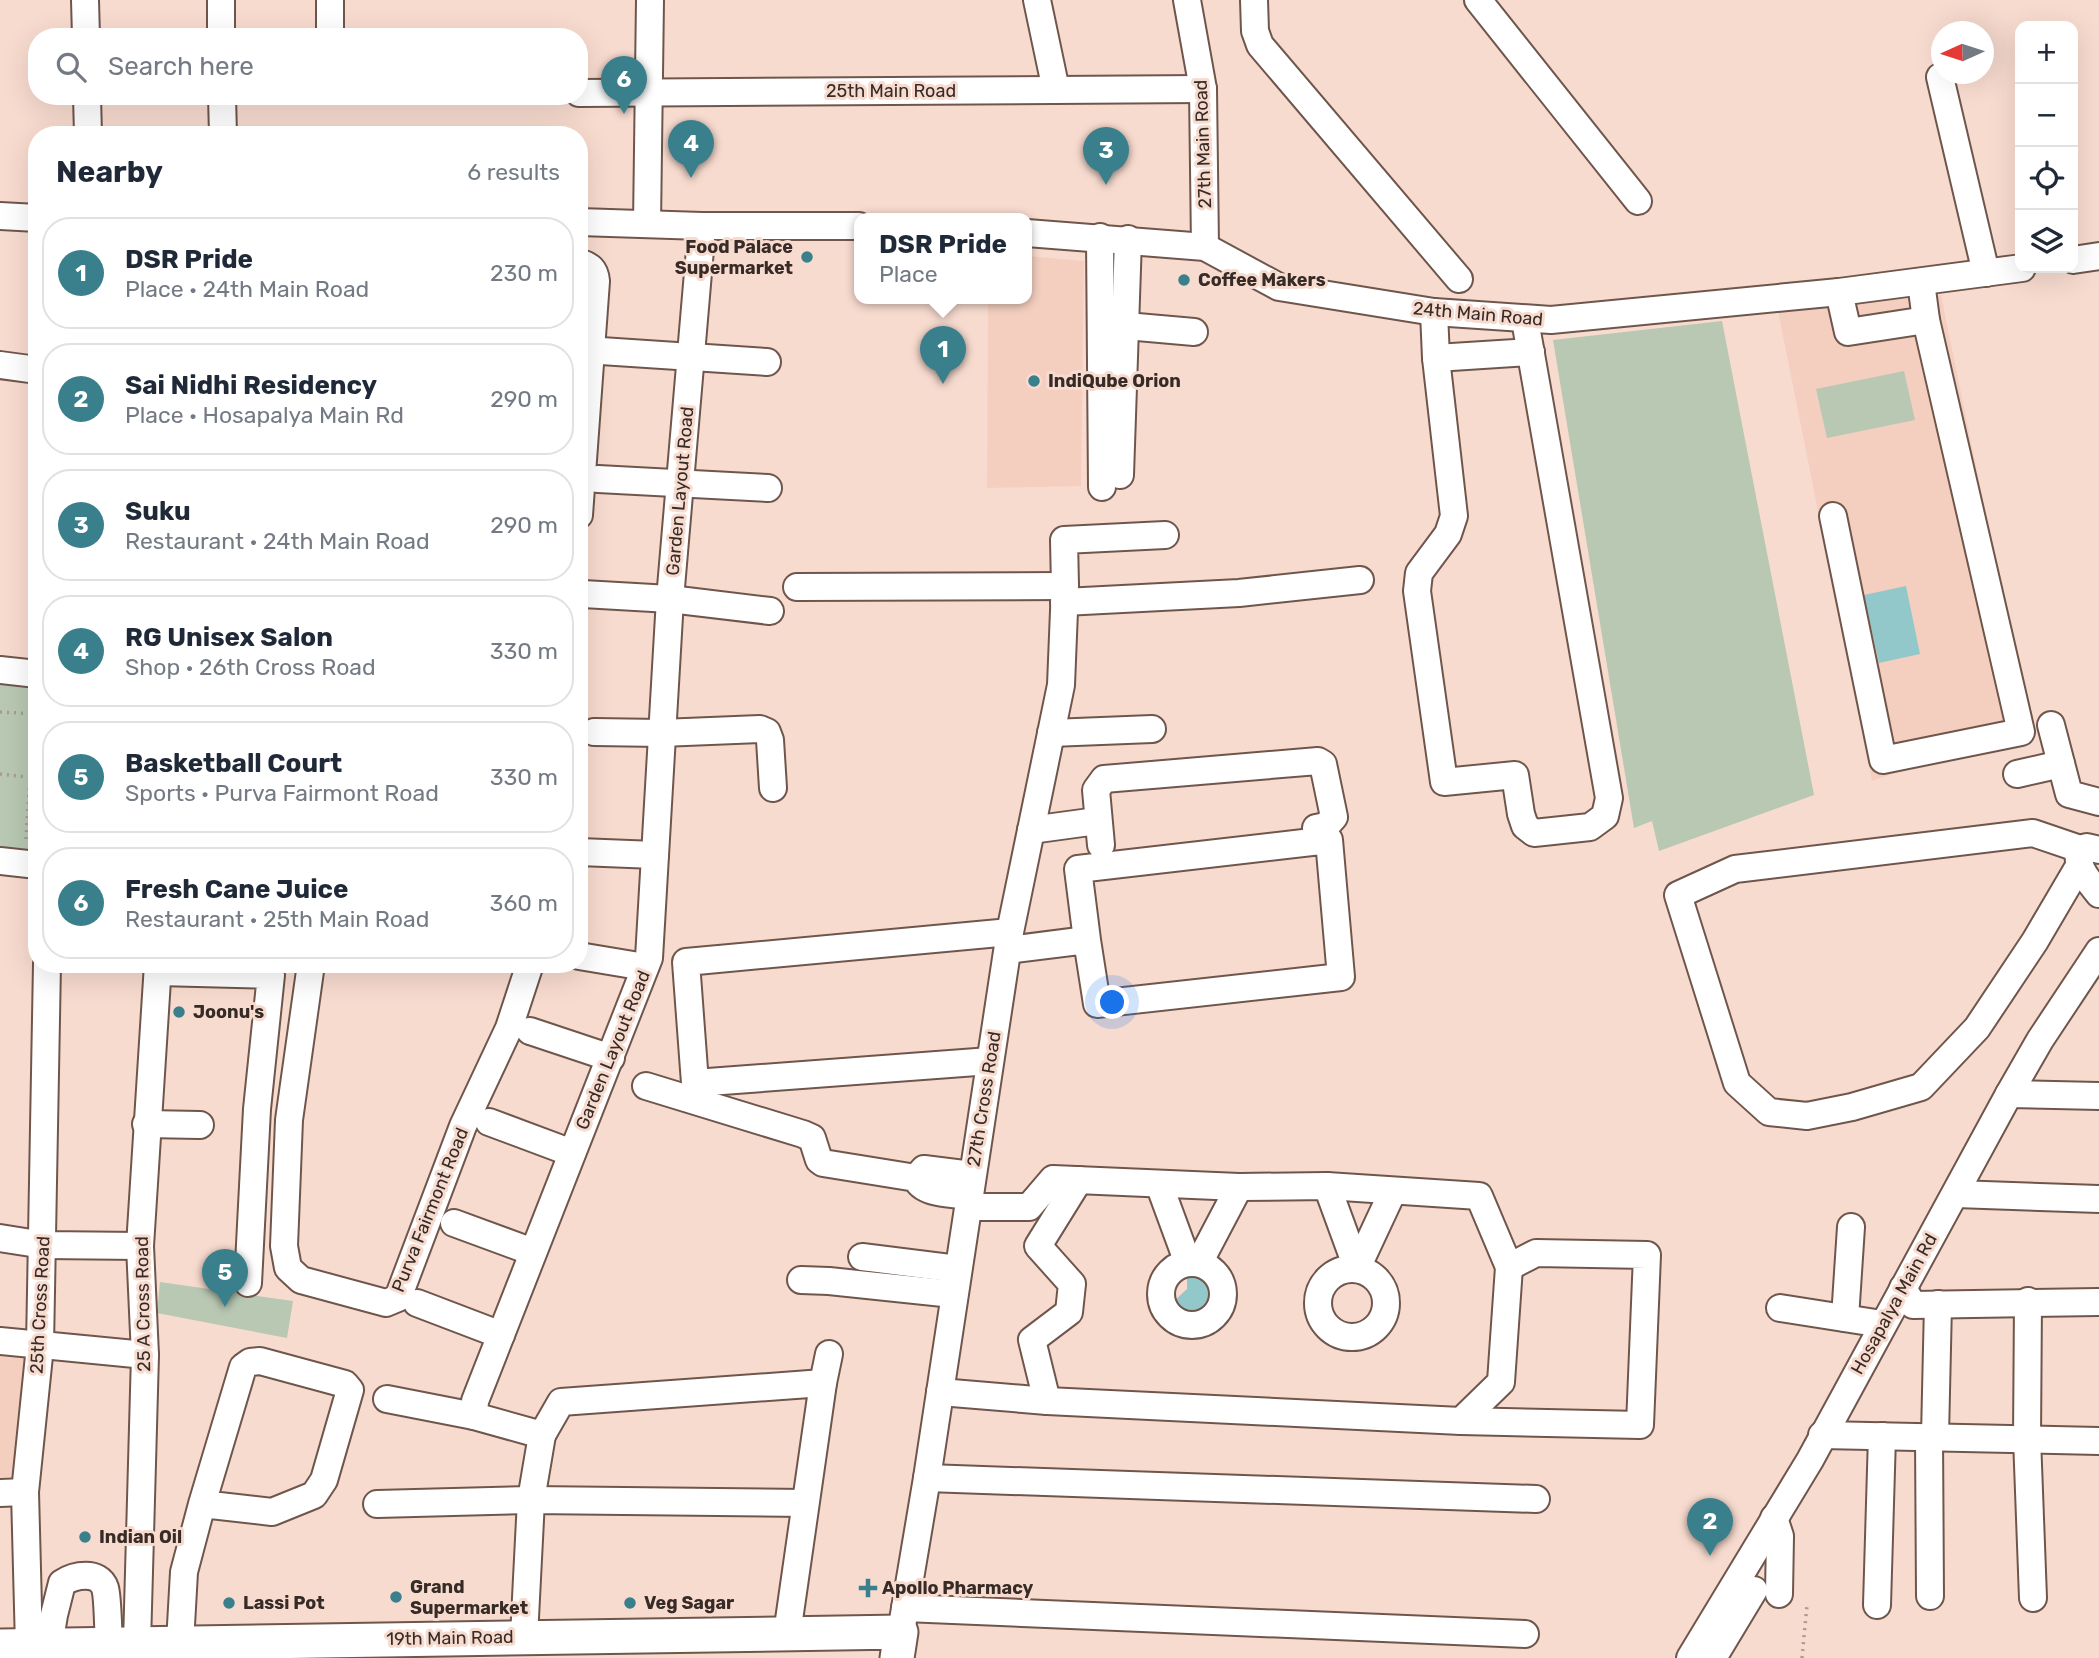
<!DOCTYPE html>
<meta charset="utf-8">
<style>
body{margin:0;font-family:Rubik,sans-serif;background:#f6f6f7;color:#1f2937}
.controls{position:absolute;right:21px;top:21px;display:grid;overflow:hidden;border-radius:14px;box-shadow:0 7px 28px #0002}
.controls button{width:63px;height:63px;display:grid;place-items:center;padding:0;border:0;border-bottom:2px solid #e0e1e3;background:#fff;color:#1f2937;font:35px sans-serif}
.compass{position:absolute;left:1931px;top:21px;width:63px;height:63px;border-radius:50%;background:#fff;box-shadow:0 7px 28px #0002;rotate:267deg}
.you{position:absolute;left:1113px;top:1003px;width:24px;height:24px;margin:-18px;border:5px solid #fff;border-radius:50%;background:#1a73e8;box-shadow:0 0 0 10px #1a73e833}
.badge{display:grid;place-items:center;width:46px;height:46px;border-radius:50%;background:#397f8c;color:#fff;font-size:23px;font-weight:700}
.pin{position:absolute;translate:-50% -58px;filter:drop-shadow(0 2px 4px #0008)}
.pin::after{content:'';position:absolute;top:37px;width:24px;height:21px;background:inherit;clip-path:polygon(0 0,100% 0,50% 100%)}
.popup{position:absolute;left:854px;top:213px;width:178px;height:91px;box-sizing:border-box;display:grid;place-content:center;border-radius:14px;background:#fff;filter:drop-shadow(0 2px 5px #0005);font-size:23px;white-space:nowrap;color:#747a83}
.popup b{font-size:26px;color:#1f2937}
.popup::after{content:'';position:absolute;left:50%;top:100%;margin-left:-14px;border:14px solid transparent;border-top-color:#fff}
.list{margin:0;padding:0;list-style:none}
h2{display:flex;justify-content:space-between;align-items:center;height:91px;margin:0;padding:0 28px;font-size:30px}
h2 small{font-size:23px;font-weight:400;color:#747a83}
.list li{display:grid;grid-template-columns:46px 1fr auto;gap:21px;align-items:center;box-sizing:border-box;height:112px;margin:0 14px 14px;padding:0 14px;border:2px solid #e0e1e3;border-radius:28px}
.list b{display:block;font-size:26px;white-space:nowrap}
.list p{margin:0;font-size:23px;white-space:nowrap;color:#747a83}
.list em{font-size:23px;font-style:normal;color:#747a83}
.icon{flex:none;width:38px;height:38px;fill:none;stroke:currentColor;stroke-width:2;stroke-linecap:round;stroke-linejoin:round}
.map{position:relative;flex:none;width:2099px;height:1658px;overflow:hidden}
.search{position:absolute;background:#fff;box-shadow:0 7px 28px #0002;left:28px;top:28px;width:560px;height:77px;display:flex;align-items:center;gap:18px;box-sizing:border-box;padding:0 24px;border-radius:28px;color:#747a83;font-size:26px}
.panel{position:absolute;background:#fff;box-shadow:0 7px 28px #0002;left:28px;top:126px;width:560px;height:847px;border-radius:28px}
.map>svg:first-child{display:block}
.built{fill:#f4cfc0}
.green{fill:#b8c8b2}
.water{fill:#92c8c9}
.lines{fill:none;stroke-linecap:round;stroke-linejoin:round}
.minor-casing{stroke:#6f564c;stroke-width:30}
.major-casing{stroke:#6f564c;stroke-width:37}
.path{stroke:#ae988f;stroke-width:3.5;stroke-dasharray:2 5;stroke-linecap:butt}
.minor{stroke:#fff;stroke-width:26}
.major{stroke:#fff;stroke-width:33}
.poi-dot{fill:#397f8c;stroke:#f8dbcf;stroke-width:2.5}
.labels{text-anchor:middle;stroke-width:6;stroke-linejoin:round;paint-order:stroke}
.street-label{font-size:18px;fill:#362b26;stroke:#f8dbcf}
.poi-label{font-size:18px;font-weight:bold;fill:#362b26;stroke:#f8dbcf;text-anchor:start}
</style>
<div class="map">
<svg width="2099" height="1658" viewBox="0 0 2099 1658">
<rect width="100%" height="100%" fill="#f8dbcf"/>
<g class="built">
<polygon points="1027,256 1084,261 1081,486 987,488 988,298 1027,298"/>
<polygon points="1941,295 2029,726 1872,781 1778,311"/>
<polygon points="0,1351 30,1355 19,1477 0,1477"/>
</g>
<g class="green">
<polygon points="1722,321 1814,795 1659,851 1652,821 1634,828 1553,340"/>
<polygon points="1904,371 1915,420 1827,438 1816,389"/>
<polygon points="0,682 37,686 37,859 0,854"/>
<polygon points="160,1282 293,1301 287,1338 157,1313"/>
</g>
<g class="water">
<polygon points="1906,586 1920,654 1879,663 1864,595"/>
<polygon points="1197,1266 1204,1279 1217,1279 1222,1283 1219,1307 1215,1314 1195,1314 1184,1319 1175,1314 1171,1304 1187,1289 1187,1270"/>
</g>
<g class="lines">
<g class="minor-casing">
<g id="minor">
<polyline points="85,0 86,37"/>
<polyline points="221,0 221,37"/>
<polyline points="1037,0 1056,90"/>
<polyline points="1187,0 1203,89 1205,247"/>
<polyline points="1254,0 1255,31 1260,45 1459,279"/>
<polyline points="1478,0 1638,201"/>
<polyline points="330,37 330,0"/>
<polyline points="1940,77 1986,273"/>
<polyline points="579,93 1203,89"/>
<polyline points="87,96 88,135"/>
<polyline points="222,96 223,135"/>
<polyline points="0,216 37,218"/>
<polyline points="579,222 702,226 859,226"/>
<polyline points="647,224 650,0"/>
<polyline points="1027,233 1205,247 1279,287 1434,312 1551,320 1839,292 2022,268"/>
<polyline points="1100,237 1102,487"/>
<polyline points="2073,260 2099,256"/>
<path d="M579,262C590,266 595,269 596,281L579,515"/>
<polyline points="1839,292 1848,332 1926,320"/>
<polyline points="1434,312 1436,358 1454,516 1448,534 1419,573 1417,591 1444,782 1515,775 1521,814 1525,826 1534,833 1590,827 1605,816 1609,798 1525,320"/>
<polyline points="1126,326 1194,332"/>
<polyline points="601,351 767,362"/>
<polyline points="1436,358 1531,352"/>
<polyline points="0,365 37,370"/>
<polyline points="1120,475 1128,239"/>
<polyline points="598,479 768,488"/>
<polyline points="1833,516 1883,760 2021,732 1926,320 1921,282"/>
<polyline points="797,587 1065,586"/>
<polyline points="583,594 670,599 770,611"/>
<polyline points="1064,602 1239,593 1360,580"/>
<polyline points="0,670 37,674"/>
<polyline points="2051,725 2069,794 2099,802"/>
<polyline points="594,732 661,733 760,729 767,732 770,740 773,788"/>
<polyline points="1051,733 1152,729"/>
<polyline points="2017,774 2061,764"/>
<polyline points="1031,830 1097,821"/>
<polyline points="1101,845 1096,790 1104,779 1318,761 1323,764 1334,817 1326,826 1316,828"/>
<path d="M2099,850L2087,847L2080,849C2074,866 2089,881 2099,894"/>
<polyline points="579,852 655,855"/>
<polyline points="0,861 37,865"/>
<polyline points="2079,866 2035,941 1977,1028 1921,1087 1852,1107 1807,1116 1769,1112 1737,1083 1678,895 1735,869 2033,833 2080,849"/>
<polyline points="1008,950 1087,940 1097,1004 1341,977 1329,840 1078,869 1087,940"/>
<polyline points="579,956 645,967"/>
<polyline points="311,964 289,1120 284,1246 288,1268 301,1280 386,1303 398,1298 463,1126 509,1028 530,964"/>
<polyline points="158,972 271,975 257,1109 248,1283"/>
<polyline points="530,1031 611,1058"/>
<polyline points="990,1061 695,1083 686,962 1010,932"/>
<path d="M646,1086L803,1134L812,1138L819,1160L823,1163L916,1178C923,1195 952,1193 969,1196"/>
<polyline points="2009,1094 2099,1096"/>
<polyline points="489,1122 572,1153"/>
<polyline points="146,1124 200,1125"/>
<polyline points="916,1178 924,1169 972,1175"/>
<polyline points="1159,1184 1188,1263"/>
<polyline points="1327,1186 1357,1268"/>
<polyline points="1956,1194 2099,1199"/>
<polyline points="454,1223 533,1252"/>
<polyline points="0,1238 44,1245 140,1246"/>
<polyline points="862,1257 958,1269"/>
<polyline points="1199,1263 1239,1187"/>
<circle cx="1192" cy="1294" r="31"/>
<polyline points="1357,1268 1393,1191"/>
<circle cx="1352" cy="1303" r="34"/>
<polyline points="801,1280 829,1281 953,1294"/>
<polyline points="1903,1288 1913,1305 2099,1302"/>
<polyline points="2028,1301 2027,1438 2033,1598"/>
<polyline points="417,1303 501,1335"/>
<polyline points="1780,1308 1882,1324"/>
<polyline points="1845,1318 1851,1227"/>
<polyline points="0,1341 145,1355"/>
<polyline points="823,1383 829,1354"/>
<polyline points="940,1392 1047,1401 1461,1421 1501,1382 1509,1267 1479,1196 1327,1186 1239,1187 1053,1179 1029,1207 968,1207"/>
<polyline points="387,1399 474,1416"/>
<polyline points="1047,1401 1032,1340 1069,1312 1072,1284 1038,1246 1079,1180"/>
<polyline points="1461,1421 1640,1425 1647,1255 1536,1253 1509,1267"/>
<polyline points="542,1435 561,1402 823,1383 787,1634"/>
<polyline points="1822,1435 2099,1441"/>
<polyline points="1929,1436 1930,1596"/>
<polyline points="1935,1436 1938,1304"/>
<polyline points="927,1478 1536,1499"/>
<polyline points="0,1493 25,1492"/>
<polyline points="377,1504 531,1500 804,1503"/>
<polyline points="1774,1518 1780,1536 1779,1594"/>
<polyline points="1877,1605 1882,1436"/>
<polyline points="905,1608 1525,1634"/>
<polyline points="901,1632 927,1478 1010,932 1061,685 1065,586 1064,540 1165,535"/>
<polyline points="524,1637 531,1500 542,1435 474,1416 475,1401 649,958 670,599 702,226"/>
<polyline points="180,1643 184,1572 202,1504 243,1367 250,1362 260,1361 345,1384 350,1390 324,1480 314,1495 272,1512 202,1504"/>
<polyline points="137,1644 145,1355 140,1246 158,964"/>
<path d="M49,1645L54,1615L62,1583C74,1575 99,1570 105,1588C108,1597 108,1633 109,1644"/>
<polyline points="29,1646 25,1492 40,1346 47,964"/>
<polyline points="1690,1658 1810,1460 2009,1094 2040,1040 2099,951"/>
<polyline points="1713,1658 1754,1590"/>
</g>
</g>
<g class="major-casing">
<polyline id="major" points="0,1646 901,1632 897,1658"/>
</g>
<g class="path">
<polyline points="0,712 37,714"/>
<polyline points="0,774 37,778"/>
<polyline points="26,839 34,714"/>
<polyline points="1802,1658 1807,1605"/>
</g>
<use href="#minor" class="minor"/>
<use href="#major" class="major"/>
</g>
<g class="poi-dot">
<circle cx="807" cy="257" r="7"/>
<circle cx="1184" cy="280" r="7"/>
<circle cx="1034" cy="381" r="7"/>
<circle cx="179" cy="1012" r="7"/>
<circle cx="85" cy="1537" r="7"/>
<path d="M864.5 1577.5h7v7h7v7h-7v7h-7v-7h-7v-7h7z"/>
<circle cx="396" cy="1597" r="7"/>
<circle cx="229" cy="1603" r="7"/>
<circle cx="630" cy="1603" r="7"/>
</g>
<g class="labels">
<g class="street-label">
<text x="891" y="97">25th Main Road</text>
<text transform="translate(1203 144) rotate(-92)" y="6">27th Main Road</text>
<text transform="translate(1478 314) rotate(5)" y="6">24th Main Road</text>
<text transform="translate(680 491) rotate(-85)" y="6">Garden Layout Road</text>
<text transform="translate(613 1050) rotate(-68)" y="6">Garden Layout Road</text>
<text transform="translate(984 1099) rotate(-81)" y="6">27th Cross Road</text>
<text transform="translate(430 1210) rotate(-68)" y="6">Purva Fairmont Road</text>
<text transform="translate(143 1304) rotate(-91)" y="6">25 A Cross Road</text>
<text transform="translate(1894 1304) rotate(-61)" y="6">Hosapalya Main Rd</text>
<text transform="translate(40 1305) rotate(-87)" y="6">25th Cross Road</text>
<text transform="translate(450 1638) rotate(-1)" y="6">19th Main Road</text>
</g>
<g class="poi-label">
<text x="793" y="253" text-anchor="end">Food Palace<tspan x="793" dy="21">Supermarket</tspan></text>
<text x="1198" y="286">Coffee Makers</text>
<text x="1048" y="387">IndiQube Orion</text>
<text x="193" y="1018">Joonu's</text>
<text x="99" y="1543">Indian Oil</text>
<text x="410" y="1593">Grand<tspan x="410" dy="21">Supermarket</tspan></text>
<text x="882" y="1594">Apollo Pharmacy</text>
<text x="243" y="1609">Lassi Pot</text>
<text x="644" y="1609">Veg Sagar</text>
</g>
</g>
</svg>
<div class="controls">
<button>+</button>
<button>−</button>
<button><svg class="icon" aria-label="locate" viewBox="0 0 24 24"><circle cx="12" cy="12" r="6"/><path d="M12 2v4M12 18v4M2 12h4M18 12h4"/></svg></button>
<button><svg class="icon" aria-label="layers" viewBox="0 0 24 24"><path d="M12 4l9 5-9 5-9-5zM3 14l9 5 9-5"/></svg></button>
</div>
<svg class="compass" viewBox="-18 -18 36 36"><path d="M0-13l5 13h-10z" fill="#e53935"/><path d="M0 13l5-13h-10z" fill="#747a83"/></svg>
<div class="you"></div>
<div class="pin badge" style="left:943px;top:384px">1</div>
<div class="popup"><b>DSR Pride</b>Place</div>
<div class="pin badge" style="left:1710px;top:1556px">2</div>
<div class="pin badge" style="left:1106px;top:185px">3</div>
<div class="pin badge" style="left:691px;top:178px">4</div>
<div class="pin badge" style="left:225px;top:1307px">5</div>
<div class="pin badge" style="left:624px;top:114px">6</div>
<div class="search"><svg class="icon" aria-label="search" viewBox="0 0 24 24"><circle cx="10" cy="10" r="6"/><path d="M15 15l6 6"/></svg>Search here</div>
<section class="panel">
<h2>Nearby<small>6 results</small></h2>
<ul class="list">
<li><span class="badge">1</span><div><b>DSR Pride</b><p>Place · 24th Main Road</p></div><em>230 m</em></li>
<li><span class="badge">2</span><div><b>Sai Nidhi Residency</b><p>Place · Hosapalya Main Rd</p></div><em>290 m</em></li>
<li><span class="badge">3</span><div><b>Suku</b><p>Restaurant · 24th Main Road</p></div><em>290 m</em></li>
<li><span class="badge">4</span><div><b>RG Unisex Salon</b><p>Shop · 26th Cross Road</p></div><em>330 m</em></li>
<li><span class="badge">5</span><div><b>Basketball Court</b><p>Sports · Purva Fairmont Road</p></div><em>330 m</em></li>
<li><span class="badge">6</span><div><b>Fresh Cane Juice</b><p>Restaurant · 25th Main Road</p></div><em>360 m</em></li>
</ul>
</section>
</div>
